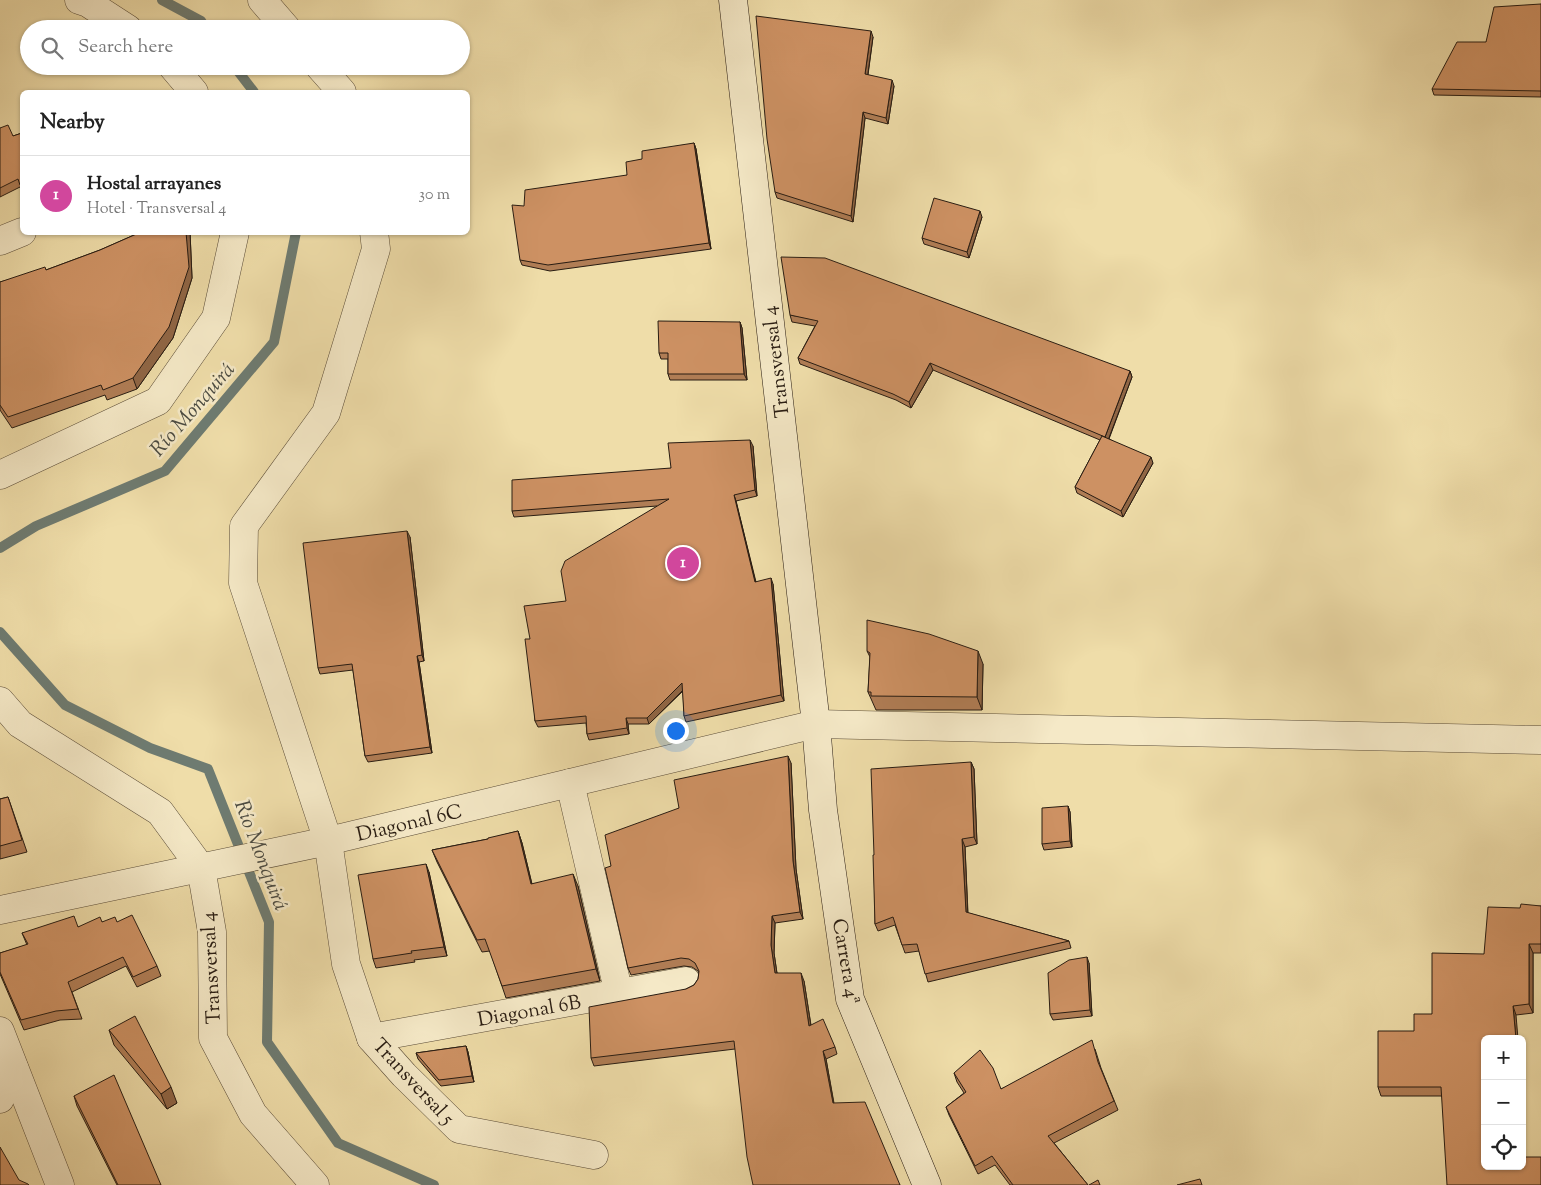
<!DOCTYPE html>
<meta charset="utf-8">
<style>
body{margin:0;font-family:"Sorts Mill Goudy",serif;background:#f2f2f2;color:#222}
.controls{position:absolute;right:15px;bottom:15px;display:grid;overflow:hidden;border-radius:8px;box-shadow:0 1px 4px #0004}
.controls button{width:45px;height:45px;display:grid;place-items:center;padding:0;border:0;border-bottom:1px solid #e0e0e0;background:#fff;color:#222;font:25px sans-serif}
.you{position:absolute;left:675px;top:730px;width:18px;height:18px;margin:-12px;border:4px solid #fff;border-radius:50%;background:#1a73e8;box-shadow:0 0 0 8px #1a73e833}
.badge{display:grid;place-items:center;width:32px;height:32px;border-radius:50%;background:#2563eb;color:#fff;font-size:16px;font-weight:700}
.pin{position:absolute;translate:-50% -50%;border:2px solid #fff;box-shadow:0 1px 5px #0006}
.list{margin:0;padding:0;list-style:none}
h2{display:flex;justify-content:space-between;align-items:center;height:65px;margin:0;padding:0 20px;font-size:21px}
h2 small{font-size:16px;font-weight:400;color:#767676}
.list li{display:grid;grid-template-columns:32px 1fr auto;gap:15px;align-items:center;box-sizing:border-box;height:80px;padding:0 20px;border-top:1px solid #e0e0e0}
.list b{display:block;font-size:19px;white-space:nowrap}
.list p{margin:0;font-size:16px;white-space:nowrap;color:#767676}
.list em{font-size:16px;font-style:normal;color:#767676}
.icon{flex:none;width:28px;height:28px;fill:none;stroke:currentColor;stroke-width:2;stroke-linecap:round;stroke-linejoin:round}
.map{position:relative;flex:none;width:1541px;height:1185px;overflow:hidden}
.search{position:absolute;background:#fff;box-shadow:0 1px 4px #0004;left:20px;top:20px;width:450px;height:55px;display:flex;align-items:center;gap:12px;box-sizing:border-box;padding:0 18px;border-radius:28px;color:#767676;font-size:19px}
.panel{position:absolute;background:#fff;box-shadow:0 1px 4px #0004;left:20px;top:90px;width:450px;height:145px;border-radius:8px}
.map>svg:first-child{display:block}
.lines{fill:none;stroke-linecap:round;stroke-linejoin:round}
.stream{stroke:#6e7b71;stroke-width:10}
.street-casing{stroke:#5a4c38;stroke-width:29}
.secondary-casing{stroke:#281c12;stroke-width:29}
.street{stroke:#f5e9c7;stroke-width:28}
.secondary{stroke:#f5e9c7;stroke-width:28}
.wall{fill:#b07d55;stroke:#281c12}
.shaded-wall{fill:#906645;stroke:#281c12}
.building{fill:#cd9163;stroke:#281c12}
.labels{text-anchor:middle;stroke-width:5;stroke-linejoin:round;paint-order:stroke}
.street-label{font-size:20px;fill:#281c12;stroke:#f5e9c7}
.water-label{font-size:21px;font-style:italic;fill:#4b4b42;stroke:#f5e9c7}
</style>
<div class="map">
<svg width="1541" height="1185" viewBox="0 0 1541 1185">
<rect width="100%" height="100%" fill="#efdda9"/>
<filter id="stains"><feTurbulence type="fractalNoise" baseFrequency=".004" numOctaves="4"/><feColorMatrix values="0 0 0 0 .2 0 0 0 0 .09 0 0 0 0 .02 0 0 0 .5 -.17"/></filter>
<radialGradient id="worn" r=".72"><stop offset=".6" stop-color="#630" stop-opacity="0"/><stop offset="1" stop-color="#630" stop-opacity=".3"/></radialGradient>
<g class="lines">
<g class="stream">
<polyline points="162,0 201,21 206,29"/>
<polyline points="234,66 254,92"/>
<polyline points="0,548 36,526 165,471 274,342 296,232"/>
<polyline points="0,632 65,705 150,748 208,769 269,922 267,1042 338,1143 434,1185"/>
</g>
<g class="street-casing">
<g id="street">
<polyline points="79,0 88,3 128,29"/>
<polyline points="262,0 287,29"/>
<polyline points="172,66 194,92"/>
<polyline points="319,66 342,92"/>
<polyline points="374,232 376,249 326,413 244,526 243,583 328,841 346,964 371,1038 404,1075 459,1129 594,1155"/>
<polyline points="0,241 22,232"/>
<polyline points="0,475 158,401 216,318 235,232"/>
<polyline points="0,701 20,724 160,812 201,868 212,932 213,1038 253,1114 315,1185"/>
<polyline points="570,783 619,994"/>
<polyline points="0,910 328,841 816,724 1541,740"/>
<polyline points="0,1031 60,1185"/>
<polyline points="371,1038 686,981"/>
<polyline points="0,1099 14,1068"/>
</g>
</g>
<g class="secondary-casing">
<polyline id="secondary" points="733,0 816,724 823,810 850,999 927,1185"/>
</g>
<use href="#street" class="street"/>
<use href="#secondary" class="secondary"/>
</g>
<g class="wall">
<polygon points="1541,4 1541,97 1434,95 1432,89 1486,42"/>
<polygon points="873,37 868,75 894,86 888,124 865,118 853,222 777,198 775,192"/>
<polygon points="0,128 13,136 22,133 22,191 20,187 0,197"/>
<polygon points="694,143 696,149 711,249 550,271 522,265 520,260 627,175 642,159"/>
<polygon points="982,217 969,258 924,244 922,238"/>
<polygon points="141,232 190,232 192,278 173,338 137,389 107,400 105,395 12,428 0,410 0,282 46,270 100,250"/>
<polygon points="790,315 1130,371 1132,377 1109,439 1153,463 1123,517 1077,493 1075,487 1100,440 933,370 911,408 896,400 800,364 798,358 815,326 792,322"/>
<polygon points="740,322 742,328 747,380 670,380 668,374 668,359 661,359 659,353"/>
<polygon points="753,446 757,496 736,501 756,582 773,584 784,701 686,722 684,716 683,691 649,724 628,724 629,734 589,740 587,734 586,723 538,727 535,721 530,639 657,506 514,517 512,511"/>
<polygon points="410,537 424,661 419,662 432,753 368,762 365,756 353,670 320,674 318,668"/>
<polygon points="867,651 983,664 982,710 876,710 868,692 870,657"/>
<polygon points="971,762 974,769 977,844 965,847 968,913 1069,941 1071,948 928,982 919,951 905,953 895,925 878,931 875,924 874,855"/>
<polygon points="791,763 796,869 803,919 775,923 774,953 777,973 804,981 811,1025 835,1047 837,1054 826,1059 834,1103 900,1185 735,1049 594,1066 591,1058 686,989 694,985 698,979 699,973 698,971 692,967 684,966 631,975 628,968 611,866 679,808"/>
<polygon points="8,797 27,852 0,859 0,799"/>
<polygon points="1068,806 1070,812 1072,847 1044,850 1042,844"/>
<polygon points="518,831 522,843 532,884 578,886 600,981 506,998 490,951 482,952 437,862 432,850 488,839"/>
<polygon points="429,872 447,956 414,960 415,962 376,968 373,959"/>
<polygon points="1541,906 1541,953 1533,953 1533,1013 1516,1015 1485,1039 1524,1157 1541,1185 1441,1096 1381,1096 1378,1087 1414,1031 1432,1014 1484,954 1520,908"/>
<polygon points="102,922 117,922 157,966 161,976 137,987 126,966 72,992 82,1019 60,1020 24,1030 0,974 0,953 27,945 22,933 78,927"/>
<polygon points="1089,963 1092,1016 1053,1020 1050,1014"/>
<polygon points="109,1030 177,1103 167,1109 114,1045"/>
<polygon points="466,1046 468,1052 474,1082 441,1086 418,1059 416,1053"/>
<polygon points="1095,1049 1101,1068 1118,1110 1054,1143 1088,1185 1010,1185 995,1165 978,1174 949,1115 946,1107 964,1093 957,1082 954,1073 1001,1089"/>
<polygon points="74,1096 161,1185 117,1185 77,1106"/>
</g>
<g class="shaded-wall">
<polygon points="871,31 873,37 867,80 865,74"/>
<polygon points="892,80 894,86 888,124 886,118"/>
<polygon points="863,112 865,118 853,222 851,216"/>
<polygon points="694,143 696,149 711,249 709,243"/>
<polygon points="980,211 982,217 969,258 967,252"/>
<polygon points="186,232 190,232 192,278 173,338 137,389 133,378"/>
<polygon points="740,322 742,328 747,380 744,374"/>
<polygon points="930,363 933,370 911,408 909,402"/>
<polygon points="1130,371 1132,377 1107,443 1105,437"/>
<polygon points="750,440 753,446 757,496 755,490"/>
<polygon points="1151,457 1153,463 1123,517 1121,511"/>
<polygon points="734,495 736,501 757,588 755,582"/>
<polygon points="407,531 410,537 424,661 422,655"/>
<polygon points="771,578 773,584 784,701 781,695"/>
<polygon points="978,651 983,664 982,710 977,697"/>
<polygon points="417,656 419,662 432,753 430,747"/>
<polygon points="682,683 684,689 649,724 647,718"/>
<polygon points="626,718 628,724 629,734 627,728"/>
<polygon points="788,756 791,763 796,869 803,919 800,912 793,861"/>
<polygon points="971,762 974,769 977,844 974,837"/>
<polygon points="1068,806 1070,812 1072,847 1070,841"/>
<polygon points="518,831 522,843 535,897 531,884"/>
<polygon points="962,839 965,847 968,920 966,912"/>
<polygon points="426,864 429,872 447,956 444,947"/>
<polygon points="573,874 578,886 600,981 596,969"/>
<polygon points="772,916 775,923 774,953 778,981 775,973 771,945"/>
<polygon points="1529,944 1533,953 1533,1013 1529,1004"/>
<polygon points="1087,957 1089,963 1092,1016 1090,1010"/>
<polygon points="801,973 804,981 812,1033 809,1026"/>
<polygon points="1513,1006 1516,1015 1518,1039 1516,1039"/>
<polygon points="466,1046 468,1052 474,1082 472,1076"/>
<polygon points="823,1051 826,1059 835,1111 833,1103"/>
<polygon points="1522,1077 1524,1097 1522,1092"/>
<polygon points="171,1087 177,1103 167,1109 161,1094"/>
<polygon points="1522,1127 1525,1166 1522,1159"/>
</g>
<g class="building">
<polygon points="1541,4 1541,91 1432,89 1457,42 1486,42 1494,7"/>
<polygon points="756,16 871,31 865,74 892,80 886,118 863,112 851,216 775,192 767,139"/>
<polygon points="8,125 13,136 22,133 22,184 20,185 18,179 0,188 0,128"/>
<polygon points="694,143 709,243 548,265 520,260 512,205 524,206 525,190 627,175 626,162 642,159 642,151"/>
<polygon points="934,198 980,211 967,252 922,238"/>
<polygon points="141,232 186,232 189,267 169,327 133,378 103,390 101,385 8,417 0,405 0,282 45,267 46,270 100,250"/>
<polygon points="781,257 825,258 1130,371 1105,437 930,363 909,402 893,394 798,358 818,321 790,315"/>
<polygon points="658,321 740,322 744,374 668,374 668,353 659,353"/>
<polygon points="1102,436 1151,457 1121,511 1075,487"/>
<polygon points="750,440 755,490 734,495 755,582 771,578 781,695 684,716 682,683 647,718 626,718 627,728 587,734 586,716 535,721 525,639 530,639 524,606 566,601 561,571 565,561 669,499 512,511 512,480 671,468 668,443"/>
<polygon points="407,531 422,655 417,656 430,747 365,756 352,664 318,668 303,543"/>
<polygon points="867,620 929,634 978,651 977,697 871,696 871,692 868,692 870,653 867,651"/>
<polygon points="788,756 793,861 800,912 772,916 771,945 775,973 801,973 809,1026 823,1019 835,1047 823,1051 833,1103 865,1102 900,1185 753,1185 747,1157 734,1041 591,1058 589,1007 686,989 694,985 698,979 699,971 695,963 689,959 681,958 628,968 605,868 611,866 605,835 679,808 674,780"/>
<polygon points="971,762 974,837 962,839 966,912 1069,941 925,974 917,944 902,945 893,917 875,924 873,855 874,855 871,769"/>
<polygon points="8,797 22,840 0,846 0,799"/>
<polygon points="1068,806 1070,841 1042,844 1042,808"/>
<polygon points="518,831 531,884 573,874 596,969 502,986 485,939 477,940 432,850 488,839 488,838"/>
<polygon points="426,864 444,947 411,951 412,953 373,959 358,875"/>
<polygon points="1521,904 1541,906 1541,944 1529,944 1529,1004 1513,1006 1516,1039 1485,1039 1485,1166 1522,1166 1522,1157 1541,1157 1541,1185 1447,1185 1441,1087 1378,1087 1378,1031 1414,1031 1414,1014 1432,1014 1432,953 1484,954 1488,907 1520,908"/>
<polygon points="132,915 157,966 133,977 123,957 68,982 78,1009 56,1011 21,1020 0,972 0,953 28,944 22,933 74,916 78,927 100,917 102,922 115,917 117,922"/>
<polygon points="1087,957 1090,1010 1050,1014 1048,973 1069,960"/>
<polygon points="135,1016 171,1087 161,1094 109,1030"/>
<polygon points="1092,1040 1098,1062 1114,1101 1048,1136 1088,1185 1013,1185 992,1156 975,1166 946,1107 966,1092 954,1073 980,1050 993,1068 1001,1089"/>
<polygon points="466,1046 472,1076 439,1080 416,1053"/>
<polygon points="114,1075 161,1185 118,1185 74,1096"/>
<polygon points="0,1147 19,1180 28,1184 29,1185 0,1185"/>
<polygon points="1200,1179 1202,1185 1177,1185"/>
<polygon points="1098,1180 1100,1185 1089,1185"/>
</g>
<g class="labels">
<g class="street-label">
<text transform="translate(775 362) rotate(-97)" y="7">Transversal 4</text>
<text transform="translate(409 822) rotate(-13)" y="7">Diagonal 6C</text>
<text transform="translate(847 961) rotate(80)" y="7">Carrera 4ª</text>
<text transform="translate(210 968) rotate(-93)" y="7">Transversal 4</text>
<text transform="translate(529 1010) rotate(-10)" y="7">Diagonal 6B</text>
<text transform="translate(414 1081) rotate(47)" y="7">Transversal 5</text>
</g>
<g class="water-label">
<text transform="translate(192 409) rotate(-49)" y="7">Río Monquirá</text>
<text transform="translate(262 855) rotate(69)" y="7">Río Monquirá</text>
</g>
</g>
<rect width="100%" height="100%" filter="url(#stains)"/>
<rect width="100%" height="100%" fill="url(#worn)"/>
</svg>
<div class="controls">
<button>+</button>
<button>−</button>
<button><svg class="icon" aria-label="locate" viewBox="0 0 24 24"><circle cx="12" cy="12" r="6"/><path d="M12 2v4M12 18v4M2 12h4M18 12h4"/></svg></button>
</div>
<div class="you"></div>
<div class="pin badge" style="left:683px;top:563px;background:#d1479c">1</div>
<div class="search"><svg class="icon" aria-label="search" viewBox="0 0 24 24"><circle cx="10" cy="10" r="6"/><path d="M15 15l6 6"/></svg>Search here</div>
<section class="panel">
<h2>Nearby<small></small></h2>
<ul class="list">
<li><span class="badge" style="background:#d1479c">1</span><div><b>Hostal arrayanes</b><p>Hotel · Transversal 4</p></div><em>30 m</em></li>
</ul>
</section>
</div>
